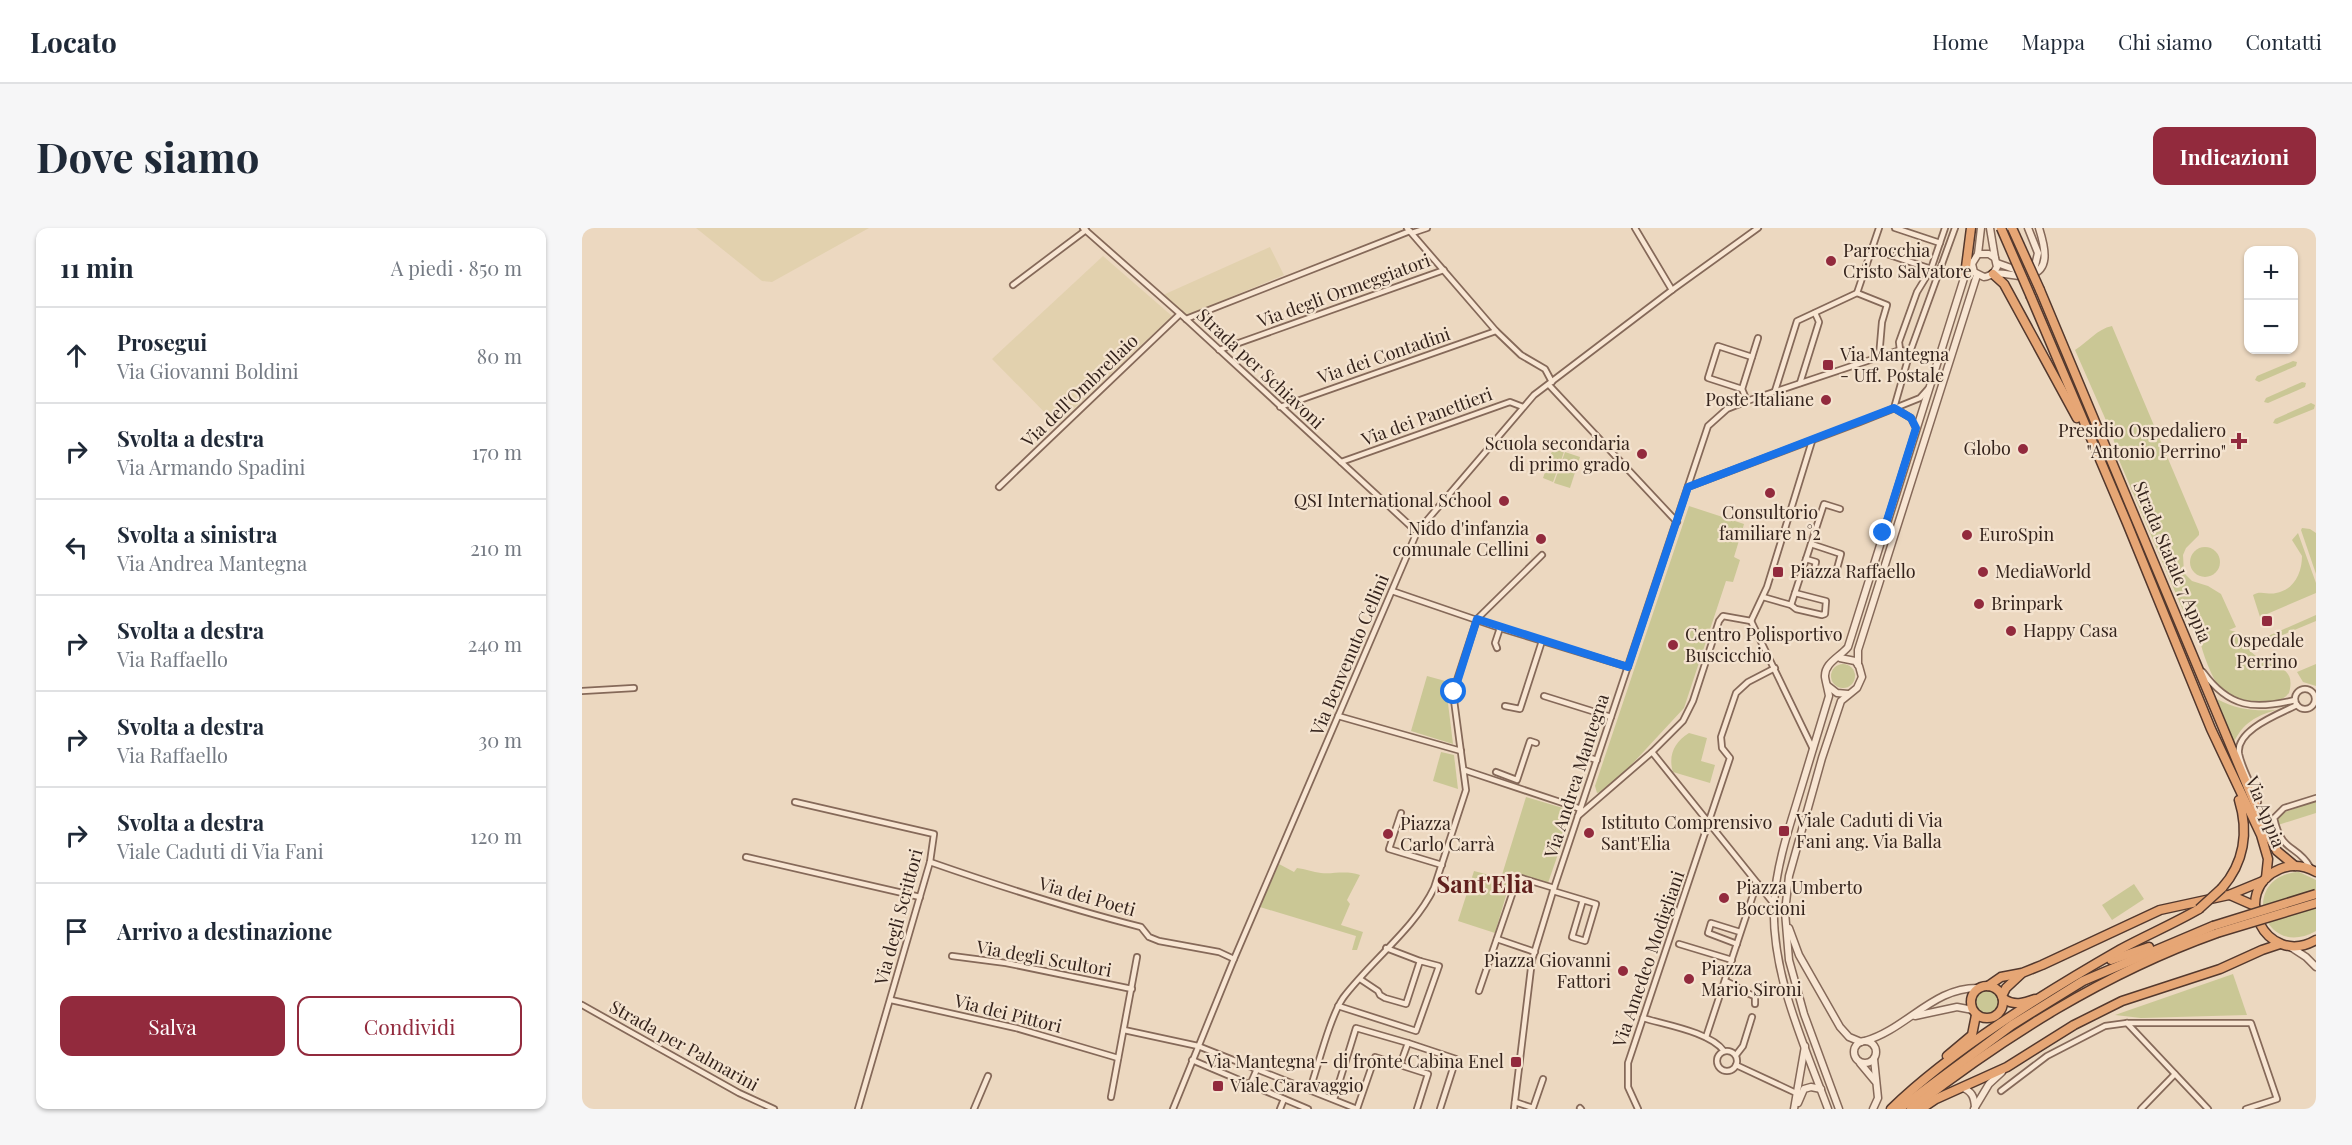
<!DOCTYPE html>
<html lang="it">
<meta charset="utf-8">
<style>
body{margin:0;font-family:"Playfair Display",serif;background:#f6f6f7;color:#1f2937}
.controls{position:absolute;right:18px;top:18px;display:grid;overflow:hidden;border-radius:12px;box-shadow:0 2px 4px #0004}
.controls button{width:54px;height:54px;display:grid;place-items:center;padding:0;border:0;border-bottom:2px solid #e0e1e3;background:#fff;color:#1f2937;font:30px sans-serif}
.stop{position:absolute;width:18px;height:18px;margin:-14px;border:4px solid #1a73e8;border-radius:50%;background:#fff}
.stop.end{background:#1a73e8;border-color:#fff;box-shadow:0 2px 6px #0008}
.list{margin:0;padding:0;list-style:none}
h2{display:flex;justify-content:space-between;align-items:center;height:78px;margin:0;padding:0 24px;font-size:26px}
h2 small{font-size:20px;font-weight:400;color:#747a83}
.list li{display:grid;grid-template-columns:39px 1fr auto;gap:18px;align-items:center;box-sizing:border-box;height:96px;padding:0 24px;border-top:2px solid #e0e1e3}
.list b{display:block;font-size:22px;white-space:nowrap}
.list p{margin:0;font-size:20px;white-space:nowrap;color:#747a83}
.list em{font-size:20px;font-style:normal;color:#747a83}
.actions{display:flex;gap:12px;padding:18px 24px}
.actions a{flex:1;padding:14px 0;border:2px solid #922a3d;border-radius:12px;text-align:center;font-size:21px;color:#922a3d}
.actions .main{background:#922a3d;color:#fff}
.icon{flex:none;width:33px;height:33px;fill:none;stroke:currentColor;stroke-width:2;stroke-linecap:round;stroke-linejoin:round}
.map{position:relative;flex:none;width:1734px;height:881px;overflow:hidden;border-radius:12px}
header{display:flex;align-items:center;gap:36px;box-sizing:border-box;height:84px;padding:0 30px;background:#fff;border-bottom:2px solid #e0e1e3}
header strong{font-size:28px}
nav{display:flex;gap:33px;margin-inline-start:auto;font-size:21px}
.intro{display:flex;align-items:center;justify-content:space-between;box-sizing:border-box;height:144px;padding:0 36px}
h1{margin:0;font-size:42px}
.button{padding:15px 27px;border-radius:12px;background:#922a3d;color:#fff;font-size:21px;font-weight:700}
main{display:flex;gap:36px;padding:0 36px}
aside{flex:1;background:#fff;border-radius:12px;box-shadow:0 2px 4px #0004}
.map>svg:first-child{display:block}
.farmland{fill:#e2d1ae}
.green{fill:#cac795}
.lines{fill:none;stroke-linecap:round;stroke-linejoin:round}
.minor-casing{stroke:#856959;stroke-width:8}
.tertiary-casing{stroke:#856959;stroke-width:9}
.trunk-casing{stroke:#53382d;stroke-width:11}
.minor{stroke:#f8e6d3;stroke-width:4.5}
.tertiary{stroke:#f8e6d3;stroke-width:6}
.trunk{stroke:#e6a675;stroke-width:8}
.trunk-bridge-casing{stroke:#53382d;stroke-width:11;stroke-linecap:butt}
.trunk-bridge{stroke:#e6a675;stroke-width:8}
.route{stroke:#1a73e8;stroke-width:8}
.poi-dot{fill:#922a3d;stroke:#f4e3cf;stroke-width:2}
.labels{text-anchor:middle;stroke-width:4.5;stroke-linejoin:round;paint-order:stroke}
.poi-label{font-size:18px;fill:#35241d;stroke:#f4e3cf;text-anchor:start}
.street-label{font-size:18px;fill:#35241d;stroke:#f4e3cf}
.district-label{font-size:24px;font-weight:bold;fill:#60201d;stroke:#f4e3cf}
</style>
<header>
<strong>Locato</strong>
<nav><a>Home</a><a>Mappa</a><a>Chi siamo</a><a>Contatti</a></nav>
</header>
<div class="intro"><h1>Dove siamo</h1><a class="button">Indicazioni</a></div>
<main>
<aside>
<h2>11 min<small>A piedi · 850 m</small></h2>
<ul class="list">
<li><svg class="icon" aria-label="ahead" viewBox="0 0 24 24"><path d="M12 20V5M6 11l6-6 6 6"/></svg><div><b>Prosegui</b><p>Via Giovanni Boldini</p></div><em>80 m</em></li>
<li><svg class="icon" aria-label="right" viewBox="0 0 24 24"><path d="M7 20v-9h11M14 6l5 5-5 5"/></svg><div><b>Svolta a destra</b><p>Via Armando Spadini</p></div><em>170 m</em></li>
<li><svg class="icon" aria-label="left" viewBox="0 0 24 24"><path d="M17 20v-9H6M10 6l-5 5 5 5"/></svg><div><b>Svolta a sinistra</b><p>Via Andrea Mantegna</p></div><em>210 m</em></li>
<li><svg class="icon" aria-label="right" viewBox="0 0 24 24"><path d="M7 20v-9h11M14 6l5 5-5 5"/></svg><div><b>Svolta a destra</b><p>Via Raffaello</p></div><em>240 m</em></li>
<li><svg class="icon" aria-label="right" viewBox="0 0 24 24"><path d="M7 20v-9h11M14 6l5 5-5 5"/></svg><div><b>Svolta a destra</b><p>Via Raffaello</p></div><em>30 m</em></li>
<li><svg class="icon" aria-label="right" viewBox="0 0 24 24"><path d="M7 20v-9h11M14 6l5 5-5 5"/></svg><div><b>Svolta a destra</b><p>Viale Caduti di Via Fani</p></div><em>120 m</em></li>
<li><svg class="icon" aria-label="arrive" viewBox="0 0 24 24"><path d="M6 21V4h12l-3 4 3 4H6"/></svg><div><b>Arrivo a destinazione</b></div></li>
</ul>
<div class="actions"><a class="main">Salva</a><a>Condividi</a></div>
</aside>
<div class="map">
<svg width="1734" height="881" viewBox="0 0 1734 881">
<rect width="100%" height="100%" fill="#ecd8c0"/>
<g class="farmland">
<polygon points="114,0 287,0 190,54 180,53"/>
<polygon points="688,19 702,47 603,88 581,67"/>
<polygon points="521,28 590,88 475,197 410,131"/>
</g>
<g class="green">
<path d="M1530,98L1617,304V307L1604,320L1601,327L1602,345L1610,353L1626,358L1639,366L1654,399L1647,402L1658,405C1662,414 1666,422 1674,428C1690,441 1715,436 1707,465C1693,482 1656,474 1640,462C1632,456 1618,420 1618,410L1622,408L1610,396L1600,380L1537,232L1539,228H1536L1530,206L1493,122C1506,114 1515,101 1530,98Z"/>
<polygon points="1711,133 1715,134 1714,138 1677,154 1673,152 1675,148"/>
<polygon points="1720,154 1724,155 1723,159 1686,175 1682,174 1684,170"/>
<polygon points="1729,175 1733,177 1732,181 1695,196 1691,195 1693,191"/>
<polygon points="971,220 982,224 971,254 961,250"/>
<polygon points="983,224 998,229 988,260 972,255"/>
<polygon points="1107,278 1162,296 1152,329 1158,332 1151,354 1144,353 1102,480 1039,548 1022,563 1015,565 1013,558"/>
<polygon points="1720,300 1728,301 1734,305 1734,346 1719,302"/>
<path d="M1716,305L1734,355V365L1678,389L1671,367C1678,362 1686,367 1694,365C1712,362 1720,345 1720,328L1710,312Z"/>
<circle cx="1623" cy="334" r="15"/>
<polygon points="1734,387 1734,393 1686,413 1683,412 1684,409"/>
<polygon points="1734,436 1734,458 1721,454 1715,444"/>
<circle cx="1261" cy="448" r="12"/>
<polygon points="845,448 867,454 865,467 871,516 829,503"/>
<path d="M1635,471C1655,482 1672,483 1694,482C1674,488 1661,495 1652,514Z"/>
<path d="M1107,505L1125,510L1119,533L1133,537L1128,555L1091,544C1086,528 1092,514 1107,505Z"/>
<polygon points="859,524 872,527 876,561 851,553"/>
<polygon points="944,569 991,583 966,655 931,644 913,705 876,693 892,643 919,650"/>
<polygon points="1734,573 1734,585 1696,597 1695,590 1698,586"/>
<path d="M697,636L712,644L715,640C723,641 731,644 739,645C753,646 764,642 778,647L765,672L768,676L759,697L781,704L775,722H770L774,708L678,679Z"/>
<path d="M1717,644L1734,652V703C1680,733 1656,648 1717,644Z"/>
<polygon points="1552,656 1562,671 1530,692 1520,677"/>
<polygon points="1651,746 1665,787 1559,790 1533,787"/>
<circle cx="1405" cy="774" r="11"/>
</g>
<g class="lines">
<g class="minor-casing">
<g id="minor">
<polyline points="501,0 604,91 835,304"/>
<polyline points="825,0 914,103 939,127 963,141 970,154"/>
<polyline points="1053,0 1090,62"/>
<polyline points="1313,0 1358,15"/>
<polyline points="830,5 845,0"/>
<polyline points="1290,21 1358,44"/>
<polyline points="431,57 504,2"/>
<polyline points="1275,65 1305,77 1300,94 1297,129"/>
<polyline points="604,91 828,3"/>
<polyline points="637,122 862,42"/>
<polyline points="1318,122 1317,114 1335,64 1349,41 1363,0"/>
<polyline points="1218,155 1237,94 1233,85"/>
<polyline points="967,157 1095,294"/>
<polyline points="1160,161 1126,150 1136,118 1170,129"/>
<polyline points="1193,163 1215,93 1275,65 1297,0"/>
<polyline points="1165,173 1160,161 1176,110"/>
<polyline points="698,179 914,103"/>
<polyline points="1312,180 1328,124 1373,0"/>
<polyline points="1312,180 1329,190 1334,200"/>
<polyline points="759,234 928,174 941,179"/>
<polyline points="417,259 598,86"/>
<polyline points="1106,259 1278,194 1338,170 1346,161"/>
<polyline points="1224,331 1234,334 1232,342 1253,348 1259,326 1229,316"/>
<polyline points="810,363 918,400 1046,439"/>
<polyline points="1181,369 1209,377 1242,276 1258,281"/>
<polyline points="1209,377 1214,381 1240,387 1243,386 1244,373 1213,365"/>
<polyline points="1169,393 1185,359 1230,213"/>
<polyline points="1169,393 1231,521"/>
<polyline points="915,420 913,415 918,400"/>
<path d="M1621,444C1647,480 1672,482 1713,472"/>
<circle cx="1723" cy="471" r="10"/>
<polyline points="0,463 52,460"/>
<polyline points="962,468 1029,489"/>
<polyline points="923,478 938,481 960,413"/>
<polyline points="756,488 879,523"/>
<polyline points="1070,524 1192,676"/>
<polyline points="1005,529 1015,532"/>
<polyline points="882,542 999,581"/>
<polyline points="914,544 935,552 948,513 954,515"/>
<polyline points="213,574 352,606 348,634 276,881"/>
<path d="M1676,574C1671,559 1660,541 1657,526C1653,502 1697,486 1715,477"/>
<polyline points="819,585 807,621 860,637"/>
<polyline points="996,588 1070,524 1101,493 1111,473 1137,393 1141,388 1169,393"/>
<polyline points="164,629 338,669"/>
<path d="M348,634C417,658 488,681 559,699L567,709L577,713L637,724L652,731"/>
<path d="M1728,639C1715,616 1700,626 1692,590L1702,580L1734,570"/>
<polyline points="971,663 1001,672 990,709 1003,713 1014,676 1001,672"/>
<polyline points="915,711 953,724"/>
<polyline points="1097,716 1150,732"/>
<polyline points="1155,716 1126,705 1129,695 1158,704"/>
<polyline points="804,720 838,733"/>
<polyline points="370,728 424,735 550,761"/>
<path d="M1143,753C1155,757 1161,765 1173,768V776"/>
<polyline points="897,763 936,649 972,660"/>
<polyline points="309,772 434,800 536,830"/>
<polyline points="0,777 157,865 192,881"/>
<polyline points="756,778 834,803 857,738 838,733 824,776 803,770 798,767 796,763 778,751"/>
<path d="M1061,790C1084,797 1128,804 1142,823"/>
<polyline points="1545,795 1626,881"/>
<polyline points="542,802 616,818 775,881"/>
<polyline points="1124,809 1175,655"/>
<polyline points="826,815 874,831 858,881"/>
<circle cx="1145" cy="833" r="10"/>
<polyline points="1154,827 1161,818 1170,789"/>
<polyline points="610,832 726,881"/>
<polyline points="1154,837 1214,865"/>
<polyline points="668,857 675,841"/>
<path d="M728,861C736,838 748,789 761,770C788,734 833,700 852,660L884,562L872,472L874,455L895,391L960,327"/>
<polyline points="1419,863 1465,828 1523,798 1545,795 1669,795 1695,871 1664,881"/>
<polyline points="529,869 555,729"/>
<polyline points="752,871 774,800 826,815 818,837"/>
<polyline points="933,874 951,880 961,851"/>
<polyline points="998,880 999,881"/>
<polyline points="392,881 406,848"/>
<polyline points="591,881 652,731 835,304 952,167 1090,62 1176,0"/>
<polyline points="698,881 702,871"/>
<polyline points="775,881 793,829 846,846 835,881"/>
<polyline points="932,881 950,732 972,660 1126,198 1145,181 1165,173 1318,122 1328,124"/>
<polyline points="1056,881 1046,859 1046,835 1148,530 1140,520 1139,509 1154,465 1166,454 1193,440"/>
<polyline points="1559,881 1593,846"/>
</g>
</g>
<g class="tertiary-casing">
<g id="tertiary">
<polyline points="1408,0 1413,30"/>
<polyline points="1396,26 1407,26 1413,30 1415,39 1411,46"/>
<polyline points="1415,35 1440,44 1453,38 1456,25 1446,0"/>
<path d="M1390,36L1392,44L1402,49C1405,49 1408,47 1411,46C1419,44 1431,48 1440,48C1471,47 1463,19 1457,0"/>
<polyline points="1276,437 1276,422 1395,47"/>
<polyline points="1246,458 1255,465 1266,466"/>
<polyline points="1207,700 1217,727 1258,799 1267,809 1279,814"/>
<polyline points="1707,718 1724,729 1734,739"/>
<polyline points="1333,788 1375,779 1391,782"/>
<path d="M1283,813C1325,801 1352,758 1398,760"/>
<circle cx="1283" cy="824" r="11"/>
<polyline points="1278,835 1293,853"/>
<path d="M1380,859C1390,864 1392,868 1393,879"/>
<polyline points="1216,875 1222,861 1229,859 1239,861"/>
<polyline points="1212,881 1223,818"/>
<path d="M1246,881C1222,816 1189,746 1192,675C1194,642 1204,609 1214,577C1225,541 1236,505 1247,468C1246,462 1244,455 1243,449C1242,435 1258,429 1266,419L1383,47L1396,26L1399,0"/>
<polyline points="1257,881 1222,786 1207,732 1203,684 1207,648 1240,530 1259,473 1275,460 1280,449 1277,438 1273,433 1258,430"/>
<polyline points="1291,881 1296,870 1292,831"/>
<polyline points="1392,881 1407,856 1420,844"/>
</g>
</g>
<g class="trunk-casing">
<g id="trunk">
<polyline points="1411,46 1422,56 1495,190"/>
<polyline points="1383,47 1389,0"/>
<polyline points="1458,62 1685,605 1695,623 1713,638"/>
<polyline points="1449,69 1545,295 1629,501 1679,607 1686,631 1684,650"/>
<path d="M1734,644C1723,638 1710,636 1698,641C1646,663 1684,741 1734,712"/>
<path d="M1640,660C1662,635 1667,604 1657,572"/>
<polyline points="1648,667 1673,678"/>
<polyline points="1529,732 1567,719"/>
<circle cx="1405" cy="774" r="16"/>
<polyline points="1406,758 1419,749 1440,745 1460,737 1578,682 1647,667 1681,653"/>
<polyline points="1420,768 1424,760 1439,746"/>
<path d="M1422,771C1432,778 1442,775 1453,771"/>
<polyline points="1365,828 1390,807 1394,787"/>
<path d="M1309,881C1371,821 1464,764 1539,721C1565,707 1591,696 1617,681"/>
<polyline points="1317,881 1430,797 1501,753 1631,698"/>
<path d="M1329,881C1423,808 1523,745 1635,705"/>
<polyline points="1339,881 1354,871 1425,839 1492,797 1540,773 1638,741 1680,722 1698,716"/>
</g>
</g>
<use href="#minor" class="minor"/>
<use href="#tertiary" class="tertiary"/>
<use href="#trunk" class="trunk"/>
<g class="trunk-bridge-casing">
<g id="trunk-bridge">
<polyline points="1419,0 1449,69"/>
<polyline points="1430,0 1458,62"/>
<polyline points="1617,681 1640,660"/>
<polyline points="1631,698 1734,666"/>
<polyline points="1635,705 1734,675"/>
</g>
</g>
<use href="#trunk-bridge" class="trunk-bridge"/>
</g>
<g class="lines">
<polyline class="route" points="872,464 895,391 1046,439 1106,259 1312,180 1329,190 1334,200 1301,305"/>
</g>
<g class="poi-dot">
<circle cx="1249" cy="33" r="6"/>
<rect x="1240" y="131" width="12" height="12" rx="3"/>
<circle cx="1244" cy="172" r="6"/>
<path d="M1654 204h6v6h6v6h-6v6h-6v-6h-6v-6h6z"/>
<circle cx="1441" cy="221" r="6"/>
<circle cx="1060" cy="226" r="6"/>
<circle cx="1188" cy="265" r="6"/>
<circle cx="922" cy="273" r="6"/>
<circle cx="1385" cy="307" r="6"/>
<circle cx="959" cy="311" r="6"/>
<rect x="1190" y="338" width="12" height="12" rx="3"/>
<circle cx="1401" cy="344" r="6"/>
<circle cx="1397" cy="376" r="6"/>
<rect x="1679" y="387" width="12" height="12" rx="3"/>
<circle cx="1429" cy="403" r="6"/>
<circle cx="1091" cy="417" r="6"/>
<rect x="1196" y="597" width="12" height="12" rx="3"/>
<circle cx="1007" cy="605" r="6"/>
<circle cx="806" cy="606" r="6"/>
<circle cx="1142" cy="670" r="6"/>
<circle cx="1041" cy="743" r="6"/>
<circle cx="1107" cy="751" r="6"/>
<rect x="928" y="828" width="12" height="12" rx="3"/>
<rect x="630" y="852" width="12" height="12" rx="3"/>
</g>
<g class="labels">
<g class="poi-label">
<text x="1261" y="29">Parrocchia<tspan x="1261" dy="21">Cristo Salvatore</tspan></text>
<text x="1258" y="133">Via Mantegna<tspan x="1258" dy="21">- Uff. Postale</tspan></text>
<text x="1232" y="178" text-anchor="end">Poste Italiane</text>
<text x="1644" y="209" text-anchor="end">Presidio Ospedaliero<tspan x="1644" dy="21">"Antonio Perrino"</tspan></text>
<text x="1048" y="222" text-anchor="end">Scuola secondaria<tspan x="1048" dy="21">di primo grado</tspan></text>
<text x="1429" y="227" text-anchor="end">Globo</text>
<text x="910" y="279" text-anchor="end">QSI International School</text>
<text x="1188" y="291" text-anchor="middle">Consultorio<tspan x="1188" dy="21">familiare n°2</tspan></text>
<text x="947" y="307" text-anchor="end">Nido d'infanzia<tspan x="947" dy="21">comunale Cellini</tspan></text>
<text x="1397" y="313">EuroSpin</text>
<text x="1208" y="350">Piazza Raffaello</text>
<text x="1413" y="350">MediaWorld</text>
<text x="1409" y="382">Brinpark</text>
<text x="1441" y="409">Happy Casa</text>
<text x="1103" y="413">Centro Polisportivo<tspan x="1103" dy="21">Buscicchio</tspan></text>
<text x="1685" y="419" text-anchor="middle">Ospedale<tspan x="1685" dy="21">Perrino</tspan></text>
<text x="1214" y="599">Viale Caduti di Via<tspan x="1214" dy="21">Fani ang. Via Balla</tspan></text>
<text x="1019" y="601">Istituto Comprensivo<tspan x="1019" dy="21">Sant'Elia</tspan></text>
<text x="818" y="602">Piazza<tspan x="818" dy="21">Carlo Carrà</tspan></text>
<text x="1154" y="666">Piazza Umberto<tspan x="1154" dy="21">Boccioni</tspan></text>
<text x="1029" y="739" text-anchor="end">Piazza Giovanni<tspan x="1029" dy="21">Fattori</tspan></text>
<text x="1119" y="747">Piazza<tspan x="1119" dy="21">Mario Sironi</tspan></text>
<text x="922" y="840" text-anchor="end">Via Mantegna - di fronte Cabina Enel</text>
<text x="648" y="864">Viale Caravaggio</text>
</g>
<g class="street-label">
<text transform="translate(762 63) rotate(-20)" y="6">Via degli Ormeggiatori</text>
<text transform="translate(802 128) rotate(-19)" y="6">Via dei Contadini</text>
<text transform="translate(678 141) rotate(43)" y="6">Strada per Schiavoni</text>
<text transform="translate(498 163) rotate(-44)" y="6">Via dell'Ombrellaio</text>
<text transform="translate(845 189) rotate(-20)" y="6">Via dei Panettieri</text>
<text transform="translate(1590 334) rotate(67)" y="6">Strada Statale 7 Appia</text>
<text transform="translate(768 427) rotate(-67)" y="6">Via Benvenuto Cellini</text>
<text transform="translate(995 548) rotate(-72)" y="6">Via Andrea Mantegna</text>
<text transform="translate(1683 584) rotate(68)" y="6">Via Appia</text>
<text transform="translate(505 669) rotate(16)" y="6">Via dei Poeti</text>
<text transform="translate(317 689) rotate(-75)" y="6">Via degli Scrittori</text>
<text transform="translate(462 731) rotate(10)" y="6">Via degli Scultori</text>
<text transform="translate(1067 731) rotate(-71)" y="6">Via Amedeo Modigliani</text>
<text transform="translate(426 786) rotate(14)" y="6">Via dei Pittori</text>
<text transform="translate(102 818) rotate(29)" y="6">Strada per Palmarini</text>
</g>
<g class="district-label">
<text x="903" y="665">Sant'Elia</text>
</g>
</g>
</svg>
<div class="controls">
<button>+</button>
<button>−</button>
</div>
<div class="stop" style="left:872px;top:464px"></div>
<div class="stop end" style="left:1301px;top:305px"></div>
</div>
</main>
